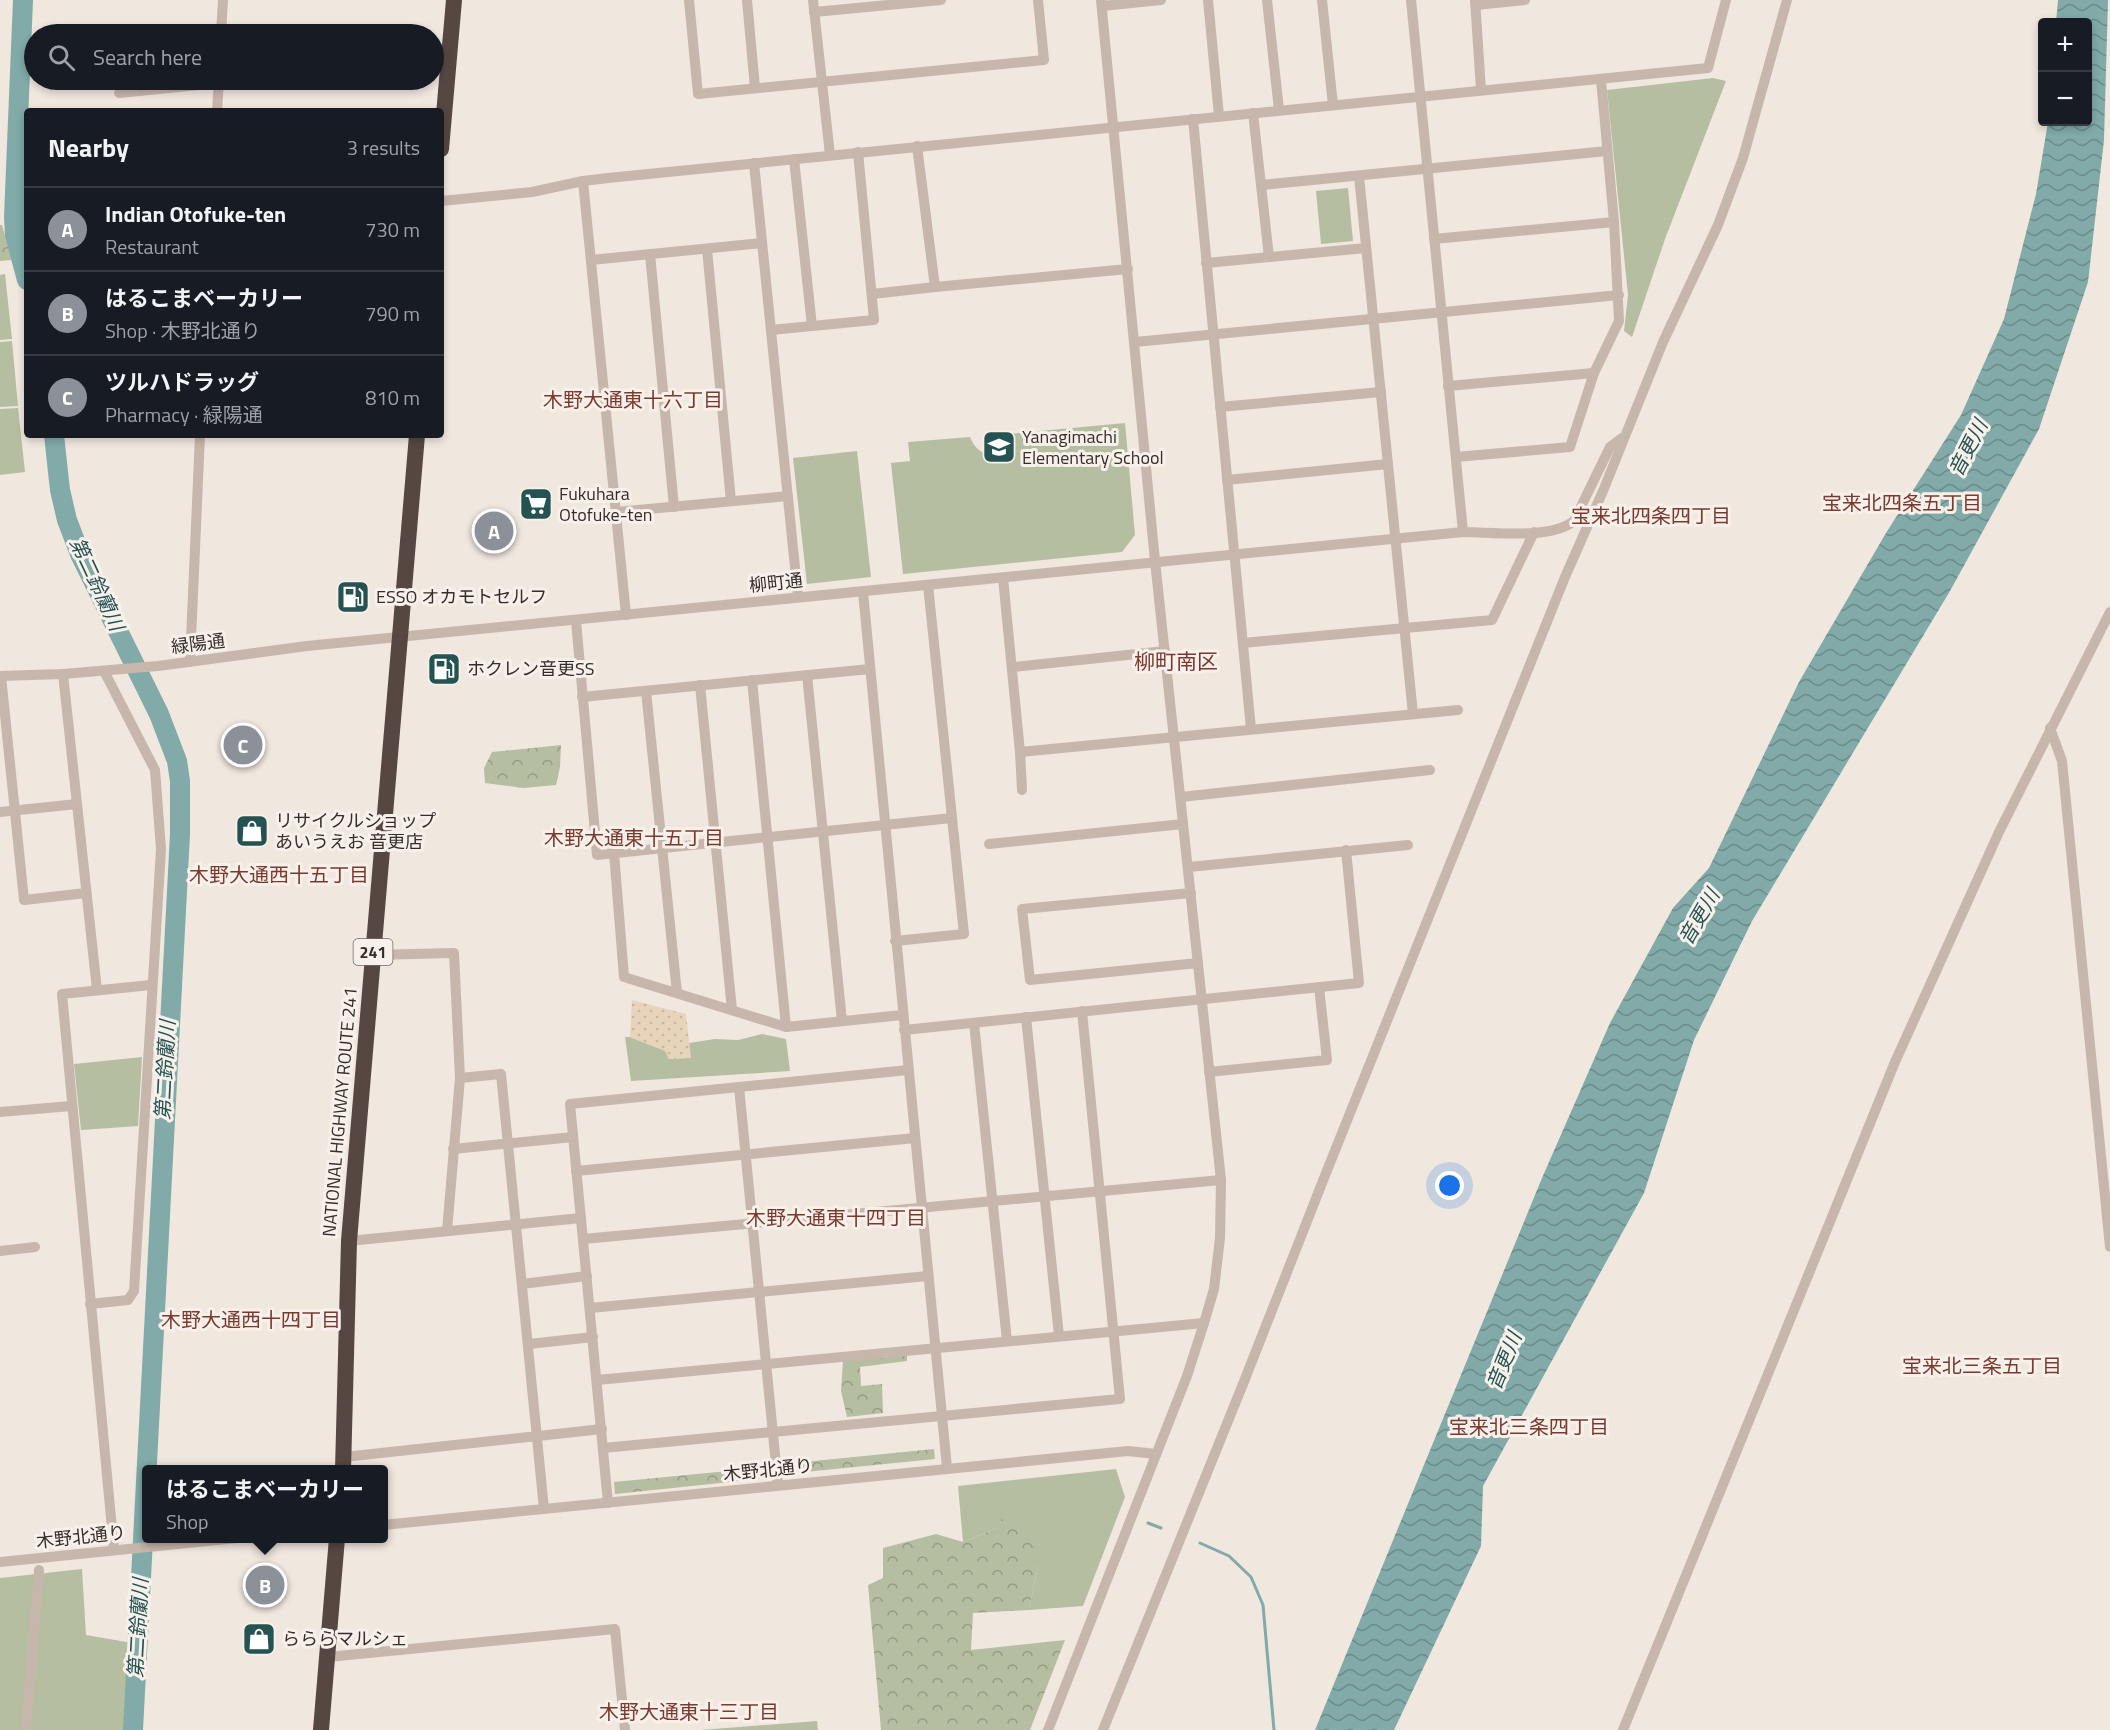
<!DOCTYPE html>
<meta charset="utf-8">
<style>
body{margin:0;font-family:"Titillium Web","Noto Sans JP",sans-serif;background:#20242c;color:#f1f3f6}
.controls{position:absolute;right:18px;top:18px;display:grid;overflow:hidden;border-radius:6px;box-shadow:0 3px 9px #0003}
.controls button{width:54px;height:54px;display:grid;place-items:center;padding:0;border:0;border-bottom:2px solid #363941;background:#171b24;color:#f1f3f6;font:30px sans-serif}
.you{position:absolute;left:1450px;top:1186px;width:21px;height:21px;margin:-15px;border:4px solid #fff;border-radius:50%;background:#1a73e8;box-shadow:0 0 0 9px #1a73e833}
.badge{display:grid;place-items:center;width:39px;height:39px;border-radius:50%;background:#8c9099;color:#fff;font-size:20px;font-weight:700}
.pin{position:absolute;translate:-50% -50%;border:3px solid #fff;box-shadow:0 2px 6px #0006}
.popup{position:absolute;left:142px;top:1465px;width:246px;height:78px;box-sizing:border-box;display:grid;place-content:center;border-radius:6px;background:#171b24;filter:drop-shadow(0 2px 4px #0005);font-size:20px;white-space:nowrap;color:#9ea1a6}
.popup b{font-size:22px;color:#f1f3f6}
.popup::after{content:'';position:absolute;left:50%;top:100%;margin-left:-12px;border:12px solid transparent;border-top-color:#171b24}
.list{margin:0;padding:0;list-style:none}
h2{display:flex;justify-content:space-between;align-items:center;height:78px;margin:0;padding:0 24px;font-size:26px}
h2 small{font-size:20px;font-weight:400;color:#9ea1a6}
.list li{display:grid;grid-template-columns:39px 1fr auto;gap:18px;align-items:center;box-sizing:border-box;height:84px;padding:0 24px;border-top:2px solid #363941}
.list b{display:block;font-size:22px;white-space:nowrap}
.list p{margin:0;font-size:20px;white-space:nowrap;color:#9ea1a6}
.list em{font-size:20px;font-style:normal;color:#9ea1a6}
.icon{flex:none;width:33px;height:33px;fill:none;stroke:currentColor;stroke-width:2;stroke-linecap:round;stroke-linejoin:round}
.map{position:relative;flex:none;width:2110px;height:1730px;overflow:hidden}
.search{position:absolute;background:#171b24;box-shadow:0 3px 9px #0003;left:24px;top:24px;width:420px;height:66px;display:flex;align-items:center;gap:15px;box-sizing:border-box;padding:0 21px;border-radius:33px;color:#9ea1a6;font-size:22px}
.panel{position:absolute;background:#171b24;box-shadow:0 3px 9px #0003;left:24px;top:108px;width:420px;height:330px;border-radius:6px}
.map>svg:first-child{display:block}
.green{fill:#b6bea1}
.forest{fill:url(#forest-crowns)}
.sand{fill:url(#sand-dots)}
.water{fill:url(#water-waves)}
.lines{fill:none;stroke-linecap:round;stroke-linejoin:round}
.stream{stroke:#81aaa8;stroke-width:3}
.river{stroke:#81aaa8;stroke-width:20}
.minor{stroke:#c7b6ac;stroke-width:10}
.highway{stroke:#564742;stroke-width:16}
.labels{text-anchor:middle;stroke-width:6;stroke-linejoin:round;paint-order:stroke}
.shield{fill:#f8f1eb;stroke:#706864;stroke-width:1.5}
.shield-label{font-size:16px;font-weight:bold;fill:#362d2a}
.poi-label{font-size:18px;fill:#362d2a;stroke:#f8f1eb;text-anchor:start}
.street-label{font-size:18px;fill:#362d2a;stroke:#f8f1eb}
.neighbourhood-label{font-size:20px;fill:#7c392d;stroke:#f8f1eb}
.water-label{font-size:20px;font-style:italic;fill:#245352;stroke:#f8f1eb}
.quarter-label{font-size:21px;fill:#7c392d;stroke:#f8f1eb}
</style>
<div class="map">
<svg width="2110" height="1730" viewBox="0 0 2110 1730">
<defs>
<pattern id="forest-crowns" width="20" height="18" patternUnits="userSpaceOnUse" patternTransform="scale(1.5)"><rect width="20" height="18" fill="#b6bea1"/><path d="M2 6a3 3 0 1 1 6 0M12 15a3 3 0 1 1 6 0" fill="none" stroke="#959b83"/></pattern>
<pattern id="sand-dots" width="8" height="8" patternUnits="userSpaceOnUse" patternTransform="scale(1.5)"><rect width="8" height="8" fill="#e7d4ba"/><path d="M2 2h.1M6 6h.1" fill="none" stroke="#c7b6a0" stroke-width="1.8" stroke-linecap="round"/></pattern>
<pattern id="water-waves" width="16" height="10" patternUnits="userSpaceOnUse" patternTransform="scale(1.5)"><rect width="16" height="10" fill="#81aaa8"/><path d="M0 5q4-4 8 0t8 0" fill="none" stroke="#6a8b89"/></pattern>
</defs>
<rect width="100%" height="100%" fill="#f0e7df"/>
<g class="green">
<polygon points="1713,78 1726,81 1665,239 1632,337 1624,331 1628,295 1607,90"/>
<polygon points="1348,188 1353,241 1321,244 1316,191"/>
<polygon points="5,274 12,339 0,340 0,275"/>
<polygon points="12,341 18,406 0,407 0,342"/>
<polygon points="18,408 25,472 0,475 0,409"/>
<path d="M1125,423L1135,535L1122,552L903,574L891,463L910,461L908,442L970,437C980,462 1002,457 1009,434Z"/>
<polygon points="857,451 871,577 807,584 793,458"/>
<polygon points="762,1034 786,1039 790,1071 631,1081 625,1037 630,1037 666,1051 669,1059 690,1058 689,1043 715,1039 738,1040"/>
<polygon points="142,1057 138,1126 81,1130 74,1064"/>
<polygon points="1116,1469 1125,1497 1083,1606 1029,1610 1038,1566 997,1528 963,1542 958,1486"/>
<polygon points="82,1569 86,1635 132,1643 127,1730 0,1730 0,1578"/>
<polygon points="817,1721 818,1730 701,1730"/>
</g>
<g class="forest">
<polygon points="0,225 2,225 12,260 0,261"/>
<polygon points="561,745 560,767 556,785 524,788 485,783 484,768 492,752"/>
<polygon points="907,1353 907,1361 860,1367 861,1386 882,1384 883,1413 847,1417 841,1391 843,1360"/>
<polygon points="934,1449 935,1459 785,1474 784,1464"/>
<polygon points="768,1467 769,1478 615,1494 614,1482"/>
<polygon points="1004,1515 1020,1518 1020,1534 1033,1540 1038,1566 1029,1610 973,1613 971,1650 1065,1640 1030,1730 881,1730 868,1585 883,1578 883,1548 936,1534 963,1542 997,1528"/>
</g>
<polygon class="sand" points="632,1000 686,1014 691,1058 669,1059 665,1051 630,1037"/>
<polygon class="water" points="2058,0 2108,0 2104,140 2088,282 2039,429 1950,591 1752,921 1694,1040 1644,1193 1483,1486 1481,1546 1394,1730 1315,1730 1542,1178 1610,1023 1673,908 1709,868 1799,682 1886,533 1961,415 2004,319 2036,194 2048,122 2088,122 2088,22 2056,22"/>
<g class="lines">
<g class="stream">
<polyline points="1148,1523 1161,1528"/>
<polyline points="1200,1543 1229,1556 1251,1577 1263,1605 1274,1730"/>
</g>
<g class="river">
<polyline points="23,0 14,217 15,235 27,280"/>
<polyline points="54,435 60,490 67,520 80,554 159,714 177,761 180,781 180,834 133,1730"/>
</g>
<g class="minor">
<polyline points="689,0 698,94 1044,60 1038,0"/>
<polyline points="747,0 755,88"/>
<polyline points="813,0 830,155"/>
<polyline points="1208,0 1219,116"/>
<polyline points="1267,0 1279,110"/>
<polyline points="1322,0 1333,105"/>
<polyline points="1411,0 1463,532"/>
<polyline points="1475,0 1481,90"/>
<polyline points="1476,5 1525,0"/>
<polyline points="1102,6 1161,0"/>
<polyline points="814,12 941,0"/>
<polyline points="221,34 223,0"/>
<polyline points="119,93 219,83"/>
<polyline points="217,111 219,80"/>
<polyline points="1253,113 1269,257"/>
<polyline points="1193,119 1251,729"/>
<polyline points="917,146 935,287 1128,269"/>
<polyline points="794,159 812,326"/>
<polyline points="754,163 798,597"/>
<polyline points="1359,176 1413,714"/>
<polyline points="583,181 626,615"/>
<polyline points="1261,185 1607,151"/>
<polyline points="441,201 532,192 583,181 608,178 1708,68 1726,0"/>
<polyline points="1434,239 1614,222"/>
<polyline points="707,249 731,501"/>
<polyline points="650,254 674,507"/>
<polyline points="591,260 762,243"/>
<polyline points="1206,263 1366,248"/>
<polyline points="872,294 935,287"/>
<polyline points="771,330 874,320 858,152"/>
<polyline points="1135,342 1619,295"/>
<polyline points="1448,386 1594,373"/>
<polyline points="1220,407 1381,392"/>
<polyline points="1456,457 1570,447 1594,373 1619,321 1614,222 1601,79"/>
<polyline points="1227,480 1388,464"/>
<polyline points="616,512 788,496"/>
<polyline points="1003,578 1020,752 1458,710"/>
<polyline points="863,592 947,1468"/>
<polyline points="576,621 597,855 952,818"/>
<polyline points="1243,643 1492,620 1534,532"/>
<polyline points="190,662 200,435"/>
<polyline points="1013,667 1165,651"/>
<polyline points="63,674 97,990"/>
<polyline points="807,675 842,1021"/>
<path d="M0,676L63,674L158,666L307,646L1463,532C1493,532 1550,540 1574,521L1610,447L1622,438"/>
<polyline points="1,676 24,900 86,893"/>
<polyline points="752,680 786,1027"/>
<polyline points="700,685 732,1010"/>
<polyline points="646,691 677,993"/>
<polyline points="582,697 870,669"/>
<polyline points="2050,728 2062,761 2110,1247"/>
<polyline points="1020,752 1022,790"/>
<polyline points="1181,797 1430,770"/>
<polyline points="0,812 77,804"/>
<polyline points="989,844 1183,824"/>
<polyline points="614,853 624,977 786,1027 902,1015"/>
<polyline points="1189,867 1408,845"/>
<polyline points="1191,893 1022,909 1030,980 1198,963"/>
<polyline points="895,941 964,934 928,585"/>
<polyline points="373,955 454,953 460,1078 447,1231"/>
<polyline points="1026,1017 1059,1336"/>
<polyline points="974,1023 1007,1341"/>
<polyline points="904,1030 1359,983 1346,850"/>
<polyline points="1209,1072 1327,1060 1319,987"/>
<polyline points="460,1078 501,1074 544,1509"/>
<polyline points="739,1087 778,1485"/>
<polyline points="0,1112 71,1106"/>
<polyline points="453,1149 573,1137"/>
<polyline points="576,1171 915,1138"/>
<polyline points="583,1239 1221,1180"/>
<polyline points="349,1241 581,1218"/>
<polyline points="0,1251 35,1247"/>
<polyline points="522,1284 587,1276"/>
<polyline points="90,1304 128,1300 134,1291 161,849 155,770 104,671"/>
<polyline points="590,1308 928,1276"/>
<polyline points="529,1344 593,1337"/>
<polyline points="597,1380 1204,1323"/>
<polyline points="603,1448 1120,1399 1082,1011"/>
<polyline points="344,1457 602,1429"/>
<polyline points="608,1503 570,1104 908,1070"/>
<polyline points="383,1525 1128,1451 1156,1454"/>
<polyline points="114,1550 62,994 151,985"/>
<polyline points="0,1562 237,1538"/>
<polyline points="328,1657 615,1629 625,1730"/>
<polyline points="26,1729 39,1570"/>
<polyline points="1048,1730 1187,1376 1204,1323 1214,1289 1220,1238 1221,1180 1155,561 1101,0"/>
<polyline points="1103,1730 1243,1384 1326,1173 1565,577 1603,491 1663,342 1718,225 1743,158 1787,0"/>
<polyline points="1623,1730 1895,1062 1999,832 2110,612"/>
</g>
<g class="highway">
<polyline points="441,149 454,0"/>
<polyline points="343,1470 349,1241 417,435"/>
<polyline points="321,1730 337,1538"/>
</g>
</g>
<defs>
<g id="school-square" transform="scale(1.725)"><rect x="-9" y="-9" width="18" height="18" rx="4" fill="#245352" stroke="#f8f1eb"/><path d="M0-5L7-2L0 1L-7-2ZM-4 1L0 2.5L4 1V4Q0 6-4 4Z" fill="#fff"/></g>
<g id="supermarket-square" transform="scale(1.725)"><rect x="-9" y="-9" width="18" height="18" rx="4" fill="#245352" stroke="#f8f1eb"/><path d="M-6-5.5h2.5l.6 2H6L4.5 2H-2.5L-4.4-4H-6ZM-1.5 3.2a1.3 1.3 0 1 0 .1 0ZM3 3.2a1.3 1.3 0 1 0 .1 0Z" fill="#fff"/></g>
<g id="fuel-square" transform="scale(1.725)"><rect x="-9" y="-9" width="18" height="18" rx="4" fill="#245352" stroke="#f8f1eb"/><path d="M-5.5-6h7V0h2V4h1.3V-2.5L3-4.5l.8-.8L6-3V5H2.5V1h-1V6h-7ZM-4.2-4.7v3.2H.2V-4.7Z" fill="#fff"/></g>
<g id="shop-square" transform="scale(1.725)"><rect x="-9" y="-9" width="18" height="18" rx="4" fill="#245352" stroke="#f8f1eb"/><path d="M-5-2.5h2.3a2.7 3.5 0 0 1 5.4 0H5L5.5 6h-11ZM-1.5-2.5h3a1.5 2.3 0 0 0-3 0Z" fill="#fff"/></g>
</defs>
<g fill-rule="evenodd">
<use href="#school-square" x="999" y="447"/>
<use href="#supermarket-square" x="536" y="504"/>
<use href="#fuel-square" x="353" y="597"/>
<use href="#fuel-square" x="444" y="669"/>
<use href="#shop-square" x="252" y="831"/>
<use href="#shop-square" x="259" y="1639"/>
</g>
<g class="labels">
<rect class="shield" x="353.5" y="939" width="39" height="26" rx="4.5"/>
<g class="shield-label">
<text x="373" y="958">241</text>
</g>
<g class="poi-label">
<text x="1022" y="443">Yanagimachi<tspan x="1022" dy="21">Elementary School</tspan></text>
<text x="559" y="500">Fukuhara<tspan x="559" dy="21">Otofuke-ten</tspan></text>
<text x="376" y="603">ESSO オカモトセルフ</text>
<text x="467" y="675">ホクレン音更SS</text>
<text x="275" y="827">リサイクルショップ<tspan x="275" dy="21">あいうえお 音更店</tspan></text>
<text x="282" y="1645">らららマルシェ</text>
</g>
<g class="street-label">
<text transform="translate(776 583) rotate(-6)" y="6">柳町通</text>
<text transform="translate(198 644) rotate(-7)" y="6">緑陽通</text>
<text transform="translate(340 1112) rotate(-85)" y="6">NATIONAL HIGHWAY ROUTE 241</text>
<text transform="translate(768 1470) rotate(-6)" y="6">木野北通り</text>
<text transform="translate(81 1537) rotate(-6)" y="6">木野北通り</text>
</g>
<g class="neighbourhood-label">
<text x="633" y="407">木野大通東十六丁目</text>
<text x="1902" y="510">宝来北四条五丁目</text>
<text x="1651" y="523">宝来北四条四丁目</text>
<text x="634" y="845">木野大通東十五丁目</text>
<text x="279" y="882">木野大通西十五丁目</text>
<text x="836" y="1225">木野大通東十四丁目</text>
<text x="251" y="1327">木野大通西十四丁目</text>
<text x="1982" y="1373">宝来北三条五丁目</text>
<text x="1529" y="1434">宝来北三条四丁目</text>
<text x="689" y="1719">木野大通東十三丁目</text>
</g>
<g class="water-label">
<text transform="translate(1968 448) rotate(-63)" y="7">音更川</text>
<text transform="translate(97 584) rotate(65)" y="7">第二鈴蘭川</text>
<text transform="translate(1699 917) rotate(-60)" y="7">音更川</text>
<text transform="translate(165 1070) rotate(-87)" y="7">第二鈴蘭川</text>
<text transform="translate(1504 1361) rotate(-68)" y="7">音更川</text>
<text transform="translate(138 1628) rotate(-87)" y="7">第二鈴蘭川</text>
</g>
<g class="quarter-label">
<text x="1176" y="669">柳町南区</text>
</g>
</g>
</svg>
<div class="controls">
<button>+</button>
<button>−</button>
</div>
<div class="you"></div>
<div class="pin badge" style="left:494px;top:531px">A</div>
<div class="pin badge" style="left:265px;top:1585px">B</div>
<div class="popup"><b>はるこまベーカリー</b>Shop</div>
<div class="pin badge" style="left:243px;top:745px">C</div>
<div class="search"><svg class="icon" aria-label="search" viewBox="0 0 24 24"><circle cx="10" cy="10" r="6"/><path d="M15 15l6 6"/></svg>Search here</div>
<section class="panel">
<h2>Nearby<small>3 results</small></h2>
<ul class="list">
<li><span class="badge">A</span><div><b>Indian Otofuke-ten</b><p>Restaurant</p></div><em>730 m</em></li>
<li><span class="badge">B</span><div><b>はるこまベーカリー</b><p>Shop · 木野北通り</p></div><em>790 m</em></li>
<li><span class="badge">C</span><div><b>ツルハドラッグ</b><p>Pharmacy · 緑陽通</p></div><em>810 m</em></li>
</ul>
</section>
</div>
